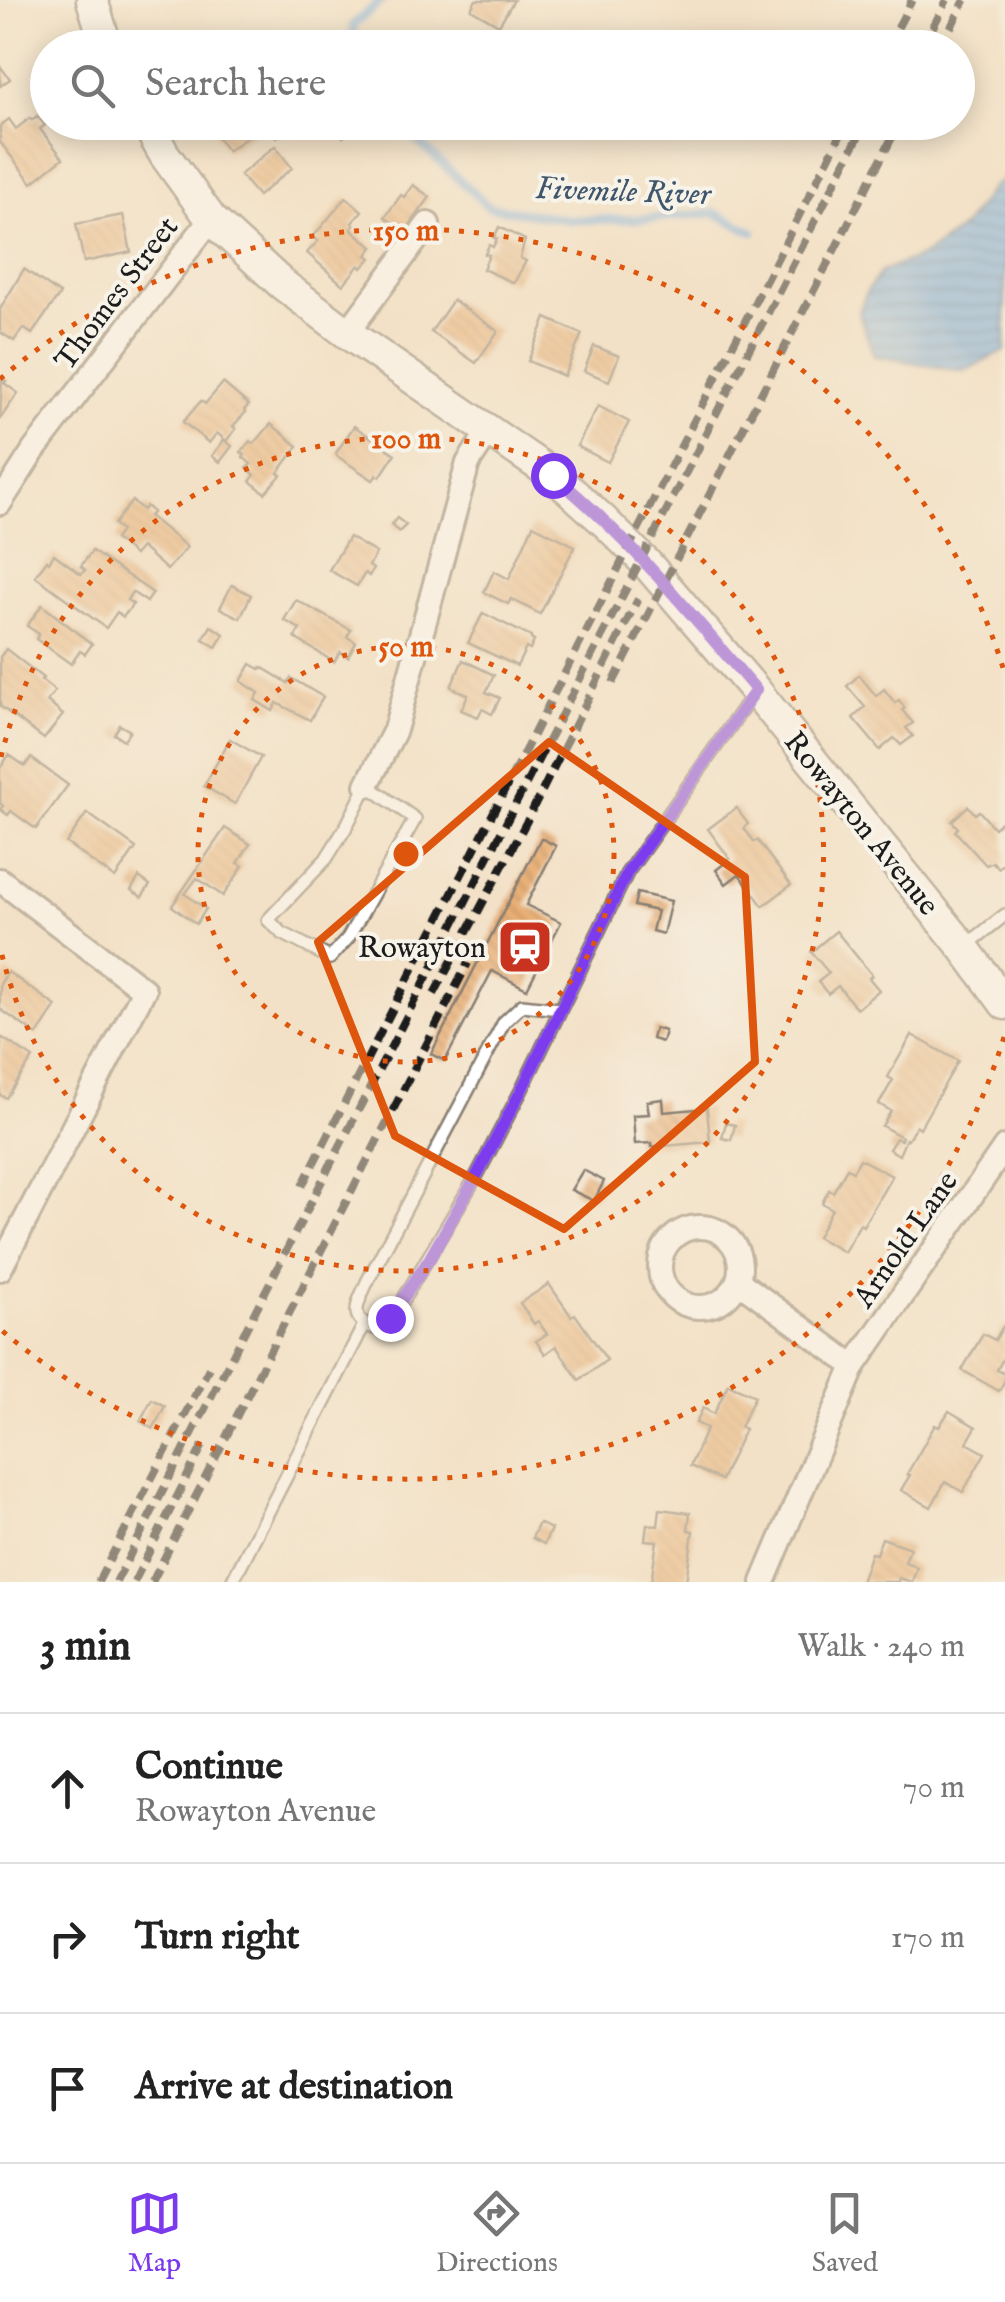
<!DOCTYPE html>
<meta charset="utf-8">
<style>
body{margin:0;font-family:"IM FELL English",serif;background:#f2f2f2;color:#222}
.stop{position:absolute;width:30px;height:30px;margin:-22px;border:8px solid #7c3aed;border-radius:50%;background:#fff}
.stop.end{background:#7c3aed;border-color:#fff;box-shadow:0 2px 10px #0008}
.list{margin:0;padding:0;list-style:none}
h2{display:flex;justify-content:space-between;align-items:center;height:130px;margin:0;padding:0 40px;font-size:42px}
h2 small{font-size:32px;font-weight:400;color:#767676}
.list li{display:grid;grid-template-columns:65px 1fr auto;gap:30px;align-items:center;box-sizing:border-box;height:150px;padding:0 40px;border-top:2px solid #e0e0e0}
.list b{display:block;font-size:38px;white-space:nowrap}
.list p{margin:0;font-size:32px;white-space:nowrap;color:#767676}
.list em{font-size:32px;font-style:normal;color:#767676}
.icon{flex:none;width:55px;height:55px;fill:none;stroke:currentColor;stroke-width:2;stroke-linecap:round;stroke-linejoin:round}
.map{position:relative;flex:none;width:1005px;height:1582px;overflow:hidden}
.search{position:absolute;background:#fff;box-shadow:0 5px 25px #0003;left:30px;right:30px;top:30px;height:110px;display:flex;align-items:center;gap:25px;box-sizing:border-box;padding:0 35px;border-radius:55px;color:#767676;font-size:38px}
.sheet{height:580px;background:#fff}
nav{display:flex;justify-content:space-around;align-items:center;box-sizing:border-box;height:140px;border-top:2px solid #e0e0e0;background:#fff;font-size:28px;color:#767676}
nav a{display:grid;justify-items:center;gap:5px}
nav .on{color:#7c3aed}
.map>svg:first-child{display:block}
.water{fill:url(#water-rules);stroke:#486480;stroke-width:2.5}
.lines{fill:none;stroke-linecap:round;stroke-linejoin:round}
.stream{stroke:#75ade4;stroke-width:9}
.building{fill:url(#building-back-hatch)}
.service-casing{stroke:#887e72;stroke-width:16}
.minor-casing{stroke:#887e72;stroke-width:28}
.tertiary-casing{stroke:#887e72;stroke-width:35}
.service{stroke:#fff;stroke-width:11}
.minor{stroke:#fff;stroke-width:22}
.tertiary{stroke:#fff;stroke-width:30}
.rail{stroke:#1c1c1c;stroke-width:8;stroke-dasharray:15 8;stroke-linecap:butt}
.route{stroke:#7c3aed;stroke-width:12}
.marked{fill:none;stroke:#de560d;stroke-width:8;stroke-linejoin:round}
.ring{fill:none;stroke:#de560d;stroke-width:5;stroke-dasharray:5 10}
.labels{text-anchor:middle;stroke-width:8;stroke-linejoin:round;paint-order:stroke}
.street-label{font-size:30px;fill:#1c1c1c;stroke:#f7f3e8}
.poi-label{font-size:30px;fill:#1c1c1c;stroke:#f7f3e8;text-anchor:end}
.water-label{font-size:32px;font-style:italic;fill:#40566c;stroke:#f7f3e8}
.centre{fill:#de560d;stroke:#f7f3e8;stroke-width:5}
.ring-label{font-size:30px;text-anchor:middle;font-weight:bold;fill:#de560d;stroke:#f7f3e8;stroke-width:8;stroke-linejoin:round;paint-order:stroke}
</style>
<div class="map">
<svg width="1005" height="1582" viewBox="0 0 1005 1582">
<defs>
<pattern id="water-rules" width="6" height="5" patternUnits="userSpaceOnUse" patternTransform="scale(2.5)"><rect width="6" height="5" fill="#75ade4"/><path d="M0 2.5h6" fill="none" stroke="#5f8cb8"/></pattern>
<pattern id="building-back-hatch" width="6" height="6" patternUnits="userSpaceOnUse" patternTransform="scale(2.5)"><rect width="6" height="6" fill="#e9ae73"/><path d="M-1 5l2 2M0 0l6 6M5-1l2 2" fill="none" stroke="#c79563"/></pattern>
</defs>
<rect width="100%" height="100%" fill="#f7f3e8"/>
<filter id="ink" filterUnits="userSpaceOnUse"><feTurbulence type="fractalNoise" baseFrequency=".01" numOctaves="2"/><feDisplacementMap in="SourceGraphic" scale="20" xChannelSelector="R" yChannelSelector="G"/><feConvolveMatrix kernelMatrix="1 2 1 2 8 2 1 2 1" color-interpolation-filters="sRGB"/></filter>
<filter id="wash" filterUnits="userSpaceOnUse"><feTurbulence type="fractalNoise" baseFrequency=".0048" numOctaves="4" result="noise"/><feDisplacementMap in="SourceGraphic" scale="40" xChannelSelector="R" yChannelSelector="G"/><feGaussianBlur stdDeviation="2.25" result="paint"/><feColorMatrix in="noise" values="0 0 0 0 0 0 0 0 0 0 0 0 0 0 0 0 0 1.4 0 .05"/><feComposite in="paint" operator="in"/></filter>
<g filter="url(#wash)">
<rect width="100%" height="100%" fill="#f3e1c7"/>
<polygon class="water" points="1005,178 1005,351 964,371 874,356 859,313 867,291 881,272 924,255 962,228 993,186"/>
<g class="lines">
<g class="stream">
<polyline points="355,48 353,25 382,0"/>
<polyline points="402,122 410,134 489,207 572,220 641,219 715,213 753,232"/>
</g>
</g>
<g id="blocks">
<g class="building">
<polygon points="476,0 514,0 499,25 471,9"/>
<polygon points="236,37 239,42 242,40 247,48 220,48"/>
<polygon points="0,66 10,79 0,86"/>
<polygon points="37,116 45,125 40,129 63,158 32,183 0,142 0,126 9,119 16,129 30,118 32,120"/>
<polygon points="214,122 260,122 255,125 258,130 227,151 211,128 215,125"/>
<polygon points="265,122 295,122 277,137"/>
<polygon points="338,122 361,122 343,137 334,126"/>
<polygon points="275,146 292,168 258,196 240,175"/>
<polygon points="413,185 430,197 405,232 385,217 401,195 404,197"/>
<polygon points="346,197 362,211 352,223 354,225 351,229 373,247 367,255 371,258 362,268 359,265 343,285 307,253 318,241 313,237"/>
<polygon points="123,215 131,252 84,262 76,224"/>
<polygon points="499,227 525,240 520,258 526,261 514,283 483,269 489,255 485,254 489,245 493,247 497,239 494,238"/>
<polygon points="24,269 60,294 32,334 23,328 14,341 0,332 0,309"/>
<polygon points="453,300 498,331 476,363 431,332"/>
<polygon points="546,318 582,334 564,376 528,361"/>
<polygon points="594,346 619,356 609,381 584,371"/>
<polygon points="2,378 6,381 4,383 18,393 0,419"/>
<polygon points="223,383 249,405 244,410 246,412 233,426 236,429 226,441 217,433 209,443 183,422 201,401 205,404"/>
<polygon points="598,406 629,422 608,462 577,446"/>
<polygon points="271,424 298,446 278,473 281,475 265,493 250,481 255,475 247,468 251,464 243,457 245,455 241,452 250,441 254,444"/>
<polygon points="354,426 395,454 380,477 377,475 373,480 337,456 336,453"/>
<polygon points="224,440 232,446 220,462 212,456"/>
<polygon points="132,501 143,510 146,506 153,512 149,516 187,547 167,570 141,547 134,555 115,539 121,531 114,524"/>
<polygon points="397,518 406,525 399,532 391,525"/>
<polygon points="533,525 575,546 540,614 511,599 508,604 484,592 494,571 509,579"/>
<polygon points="349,537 376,553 369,566 373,569 369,576 365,573 357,586 329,570"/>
<polygon points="92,551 153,593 147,602 132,592 127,600 133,604 123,617 117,612 106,628 35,576 47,560 49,562 54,554 81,574 85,570 81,566"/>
<polygon points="232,585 251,595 240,618 220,608"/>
<polygon points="296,600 351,630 347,637 356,642 348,657 340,652 334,662 295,638 300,629 284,620"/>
<polygon points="42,605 92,644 85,654 80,651 71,664 36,639 39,634 27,626"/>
<polygon points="483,613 531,637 531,639 534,641 530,650 526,648 517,666 468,643"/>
<polygon points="211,626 224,634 216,647 203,639"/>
<polygon points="6,649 43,678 41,680 55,691 47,701 63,715 44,739 0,706 0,657"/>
<polygon points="463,660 494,675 486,692 500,698 492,714 482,709 478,717 461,710 468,695 451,687"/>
<polygon points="251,664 260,669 261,667 288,683 291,678 323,697 310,720 277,703 273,711 255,700 259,693 241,681"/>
<polygon points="859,675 876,696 884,689 895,703 899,700 905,708 902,710 913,723 906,728 913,736 901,745 894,738 880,750 853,718 865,707 847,686"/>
<polygon points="120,725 130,731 124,740 114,734"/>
<polygon points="230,739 261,757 235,804 204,786"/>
<polygon points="9,755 25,766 31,758 68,785 36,829 11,811 8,815 0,809 3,806 0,803 0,768"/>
<polygon points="968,806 975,814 979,811 994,828 1003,820 1005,823 1005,862 998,868 993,862 986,865 955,831 958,828 952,821"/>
<polygon points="736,808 748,824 744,828 754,842 757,840 791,885 763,906 739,874 726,884 716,870 730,859 708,829"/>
<polygon points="87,813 136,848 115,878 66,843"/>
<polygon points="225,828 250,844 238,863 243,866 223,896 197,878 185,894 206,909 196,924 172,906"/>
<polygon points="541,838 556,846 526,905 561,922 527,989 492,971 445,1061 431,1054"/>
<polygon points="139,877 150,885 142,897 131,890"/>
<polygon points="637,893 671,901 663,934 652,931 657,911 634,906"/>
<polygon points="836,931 872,975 869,978 879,990 857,1009 838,986 828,994 818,982 829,973 811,952"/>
<polygon points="8,972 56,1006 37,1035 0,1009 0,984"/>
<polygon points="655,1028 665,1031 662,1042 652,1039"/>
<polygon points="912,1035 958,1061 920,1128 916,1125 908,1140 906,1139 899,1155 889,1149 896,1138 901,1140 902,1137 882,1126 891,1111 879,1104 893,1080 888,1077"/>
<polygon points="1,1037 33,1058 6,1098 0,1095"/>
<polygon points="663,1099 664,1112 707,1108 710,1142 652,1147 652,1143 635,1144 633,1115 649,1114 647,1101"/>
<polygon points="726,1123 735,1125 731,1140 722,1138"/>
<polygon points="860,1159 892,1176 863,1226 860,1224 844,1252 817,1237 832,1209 822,1203 829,1190 833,1192 847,1168 853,1171"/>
<polygon points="583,1170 604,1181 594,1201 571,1190"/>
<polygon points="549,1284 571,1316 575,1314 607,1360 579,1380 556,1346 545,1354 536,1341 547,1334 538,1321 534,1324 520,1303"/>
<polygon points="1005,1323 1005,1355 997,1370 1005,1374 1005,1380 999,1391 962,1370 983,1334 995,1340"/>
<polygon points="728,1384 755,1396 740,1427 745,1429 721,1480 690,1466 707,1428 696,1423 703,1408 714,1414"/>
<polygon points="152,1399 165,1406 153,1429 140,1421"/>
<polygon points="949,1411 976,1427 967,1443 985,1453 963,1492 945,1482 931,1507 901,1490 910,1475 907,1474 935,1425 939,1427"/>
<polygon points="660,1509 690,1513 688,1530 693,1531 686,1582 651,1582 657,1541 645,1540 647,1524 658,1526"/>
<polygon points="539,1523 551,1529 544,1544 532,1538"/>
<polygon points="882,1538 910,1548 905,1562 917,1567 912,1582 899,1578 898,1582 861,1582 871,1553 876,1554"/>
</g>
</g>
</g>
<g filter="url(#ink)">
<use href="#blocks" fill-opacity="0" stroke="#887e72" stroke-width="2.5"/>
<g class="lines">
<g class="service-casing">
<g id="service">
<polygon points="367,785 415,819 348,938 330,958 282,933 268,920 326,859 346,827"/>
<polyline points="967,945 1005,915"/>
<path d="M560,1009L522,1005L504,1022L367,1282C359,1302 346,1318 374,1328L390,1318L400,1305L477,1175L522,1089L627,873L753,694"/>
<polyline points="232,1582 364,1325"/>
</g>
</g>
<g class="minor-casing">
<g id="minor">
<polyline points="347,333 428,224"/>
<polyline points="0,503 34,450 211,219"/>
<polyline points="367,785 395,730 468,463 489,431"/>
<polyline points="0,880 144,990 0,1269"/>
<circle cx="700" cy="1267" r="40"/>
<polyline points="738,1281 854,1366"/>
<polyline points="763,1582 854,1366 1005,1147"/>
</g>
</g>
<g class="tertiary-casing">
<g id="tertiary">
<polyline points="92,0 107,48"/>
<polyline points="146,122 164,154 211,219 282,284 347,333 553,475 605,522 647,564 755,690 964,948 1005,1004"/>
</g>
</g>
<use href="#service" class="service"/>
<use href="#minor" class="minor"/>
<use href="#tertiary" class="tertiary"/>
<g class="rail">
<polyline points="887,48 912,0"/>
<polyline points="922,48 947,0"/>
<polyline points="940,48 965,0"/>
<polyline points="613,683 900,122"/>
<polyline points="434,994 530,815 638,599"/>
<polyline points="302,1186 847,122"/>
<polyline points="98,1582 209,1368"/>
<polyline points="116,1582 866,122"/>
<polyline points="134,1582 206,1439"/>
<polyline points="152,1582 468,963"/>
</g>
</g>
</g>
<g class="lines" filter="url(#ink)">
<path class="route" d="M390,1318L430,1258L477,1175L522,1089L627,873L756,690C692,615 630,538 553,475"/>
</g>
<path d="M0 0H1005V1582H0ZM549,742L745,877L755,1062L564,1229L395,1136L318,942Z" fill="#f3e1c7" fill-opacity=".55" fill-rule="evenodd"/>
<path class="marked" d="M549,742L745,877L755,1062L564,1229L395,1136L318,942Z"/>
<g class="ring">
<circle cx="406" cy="854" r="208"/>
<path d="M1 757A417 417 0 1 1 1 951"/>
<path d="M1004 1037A625 625 0 0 1 0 1329M0 379A625 625 0 0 1 1004 671"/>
</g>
<defs>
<g id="station-square" transform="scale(2.875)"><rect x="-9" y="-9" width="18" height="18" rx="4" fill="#c8321e" stroke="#f7f3e8"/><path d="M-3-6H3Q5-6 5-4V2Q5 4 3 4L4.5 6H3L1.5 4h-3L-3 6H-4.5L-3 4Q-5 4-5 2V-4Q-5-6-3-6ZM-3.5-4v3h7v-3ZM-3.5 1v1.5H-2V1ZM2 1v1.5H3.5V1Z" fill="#fff"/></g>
</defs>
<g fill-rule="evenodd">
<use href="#station-square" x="525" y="947"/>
</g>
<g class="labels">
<g class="street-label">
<text transform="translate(116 293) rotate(-53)" y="10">Thomes Street</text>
<text transform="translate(862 823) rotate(51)" y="10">Rowayton Avenue</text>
<text transform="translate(905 1239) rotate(-55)" y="10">Arnold Lane</text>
</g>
<g class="poi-label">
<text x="486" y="957">Rowayton</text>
</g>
<g class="water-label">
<text transform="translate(623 190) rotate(2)" y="11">Fivemile River</text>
</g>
</g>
<circle cx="406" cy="854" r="15" class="centre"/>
<g class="ring-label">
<text x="406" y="240">150 m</text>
<text x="406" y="448">100 m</text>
<text x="406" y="656">50 m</text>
</g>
</svg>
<div class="stop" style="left:553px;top:475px"></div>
<div class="stop end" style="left:390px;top:1318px"></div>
<div class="search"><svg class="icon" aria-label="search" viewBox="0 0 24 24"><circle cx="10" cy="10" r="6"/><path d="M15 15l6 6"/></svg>Search here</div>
</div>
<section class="sheet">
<h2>3 min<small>Walk · 240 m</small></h2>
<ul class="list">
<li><svg class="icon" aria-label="ahead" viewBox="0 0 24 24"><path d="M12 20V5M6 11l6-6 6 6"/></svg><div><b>Continue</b><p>Rowayton Avenue</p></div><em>70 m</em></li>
<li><svg class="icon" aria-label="right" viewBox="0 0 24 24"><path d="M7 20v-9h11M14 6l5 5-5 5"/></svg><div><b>Turn right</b></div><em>170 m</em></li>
<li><svg class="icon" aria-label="arrive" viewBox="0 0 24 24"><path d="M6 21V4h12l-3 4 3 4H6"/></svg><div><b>Arrive at destination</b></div></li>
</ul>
</section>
<nav>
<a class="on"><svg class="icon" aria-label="map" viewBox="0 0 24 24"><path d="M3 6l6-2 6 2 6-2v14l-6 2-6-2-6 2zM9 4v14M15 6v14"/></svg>Map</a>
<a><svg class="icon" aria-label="directions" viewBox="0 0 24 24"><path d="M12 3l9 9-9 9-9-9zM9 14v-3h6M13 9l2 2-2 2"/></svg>Directions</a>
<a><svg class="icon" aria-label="saved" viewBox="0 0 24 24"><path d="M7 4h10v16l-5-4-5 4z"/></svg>Saved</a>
</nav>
